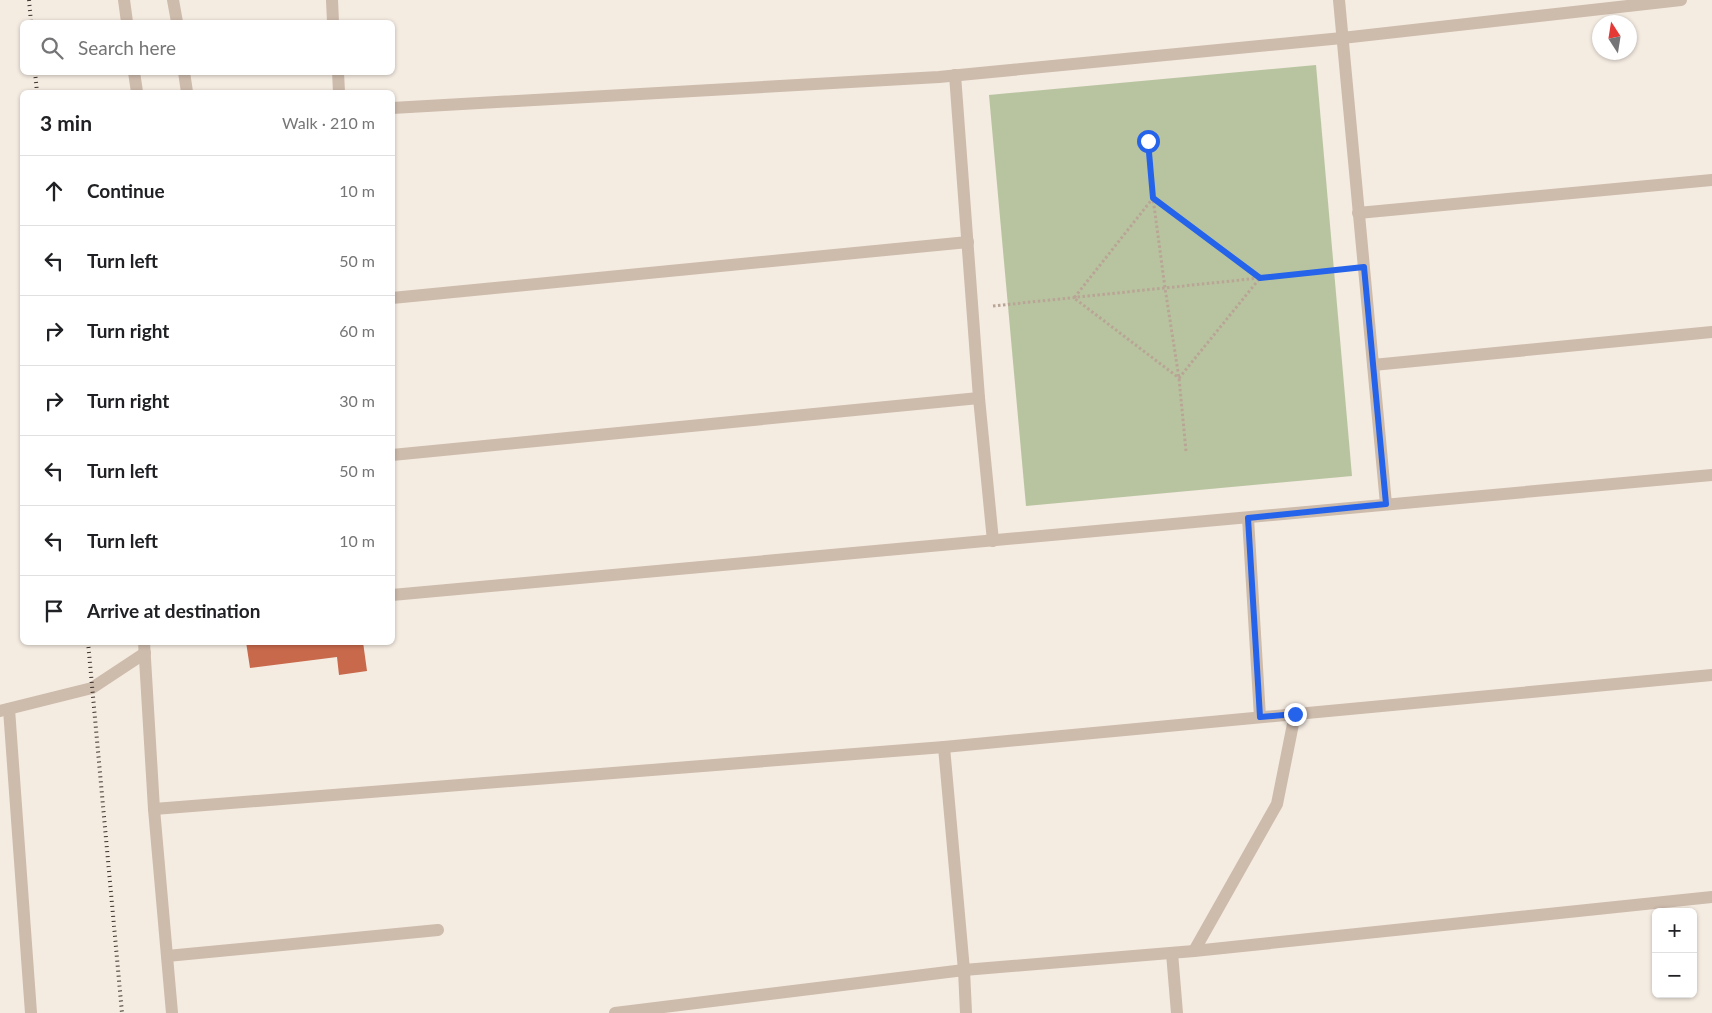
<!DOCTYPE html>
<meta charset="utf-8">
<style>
body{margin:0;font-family:Lato,sans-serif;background:#f6f6f6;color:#202124}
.controls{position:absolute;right:15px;bottom:15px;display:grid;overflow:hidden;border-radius:8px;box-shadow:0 1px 4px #0004}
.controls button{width:45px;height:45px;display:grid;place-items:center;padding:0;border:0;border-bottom:1px solid #e0e0e0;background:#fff;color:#202124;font:25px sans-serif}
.compass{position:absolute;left:1592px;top:15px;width:45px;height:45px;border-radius:50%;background:#fff;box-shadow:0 1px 4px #0004;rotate:348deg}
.stop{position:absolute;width:15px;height:15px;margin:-11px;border:4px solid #2563eb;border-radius:50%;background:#fff}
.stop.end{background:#2563eb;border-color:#fff;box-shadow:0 1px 5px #0008}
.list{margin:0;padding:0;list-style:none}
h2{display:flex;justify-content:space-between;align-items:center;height:65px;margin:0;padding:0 20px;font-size:21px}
h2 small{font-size:16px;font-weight:400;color:#757577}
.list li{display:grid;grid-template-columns:32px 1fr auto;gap:15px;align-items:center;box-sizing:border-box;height:70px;padding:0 20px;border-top:1px solid #e0e0e0}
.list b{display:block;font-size:19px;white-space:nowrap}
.list em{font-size:16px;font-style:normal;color:#757577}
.icon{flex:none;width:28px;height:28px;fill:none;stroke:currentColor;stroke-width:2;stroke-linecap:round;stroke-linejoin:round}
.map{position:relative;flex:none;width:1712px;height:1013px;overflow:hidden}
.search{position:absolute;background:#fff;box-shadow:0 1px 4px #0004;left:20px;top:20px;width:375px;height:55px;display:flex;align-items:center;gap:12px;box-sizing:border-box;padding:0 18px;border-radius:8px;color:#757577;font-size:19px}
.panel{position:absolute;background:#fff;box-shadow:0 1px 4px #0004;left:20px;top:90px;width:375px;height:555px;border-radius:8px}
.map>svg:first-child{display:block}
.green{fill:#b8c4a0}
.building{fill:#c8694b}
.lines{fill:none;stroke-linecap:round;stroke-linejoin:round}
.path{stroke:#b9a596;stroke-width:3;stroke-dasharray:2.5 2.5;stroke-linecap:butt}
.minor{stroke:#cdbbac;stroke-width:12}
.rail{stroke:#3b302b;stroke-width:4;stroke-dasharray:1 4;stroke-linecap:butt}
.route{stroke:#2563eb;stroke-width:6}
</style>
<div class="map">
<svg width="1712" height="1013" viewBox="0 0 1712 1013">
<rect width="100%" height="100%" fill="#f4ebe1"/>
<polygon class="green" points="1316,65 1352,476 1026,506 989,95"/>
<polygon class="building" points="246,642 363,642 367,671 339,675 337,657 250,668"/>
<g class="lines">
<g class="path">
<polyline points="1148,141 1153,198 1165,288 1179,378 1186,451"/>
<polygon points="1153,198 1260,278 1179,378 1074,298"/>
<polyline points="993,306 1345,269"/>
</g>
<g class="minor">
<polyline points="124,0 127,22"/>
<polyline points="173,0 177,22"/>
<polyline points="332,0 333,22"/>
<polyline points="1339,0 1386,504"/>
<polyline points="134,72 137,92"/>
<polyline points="184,72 187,92"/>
<polyline points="338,72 339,92"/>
<polyline points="955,75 979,398 993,541"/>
<polyline points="392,108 939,77 1342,38 1681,0"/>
<polyline points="1358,213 1712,180"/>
<polyline points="392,298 968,242"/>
<polyline points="1373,365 1712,332"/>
<polyline points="392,455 979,398"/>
<polyline points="1248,518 1260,717"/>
<polyline points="392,595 1712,475"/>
<polyline points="144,642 154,809 172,1013"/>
<polyline points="9,709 31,1013"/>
<polyline points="0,711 92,688 145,653"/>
<polyline points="944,747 964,970 966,1013"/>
<polyline points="154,809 944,747 1712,675"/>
<polyline points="1194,951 1277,804 1295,714"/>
<polyline points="1172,953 1177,1013"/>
<polyline points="167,956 438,930"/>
<polyline points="615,1013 964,970 1194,951 1712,897"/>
</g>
<g class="rail">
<polyline points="29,0 31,22"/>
<polyline points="35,72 37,92"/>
<polyline points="88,642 122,1013"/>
</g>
</g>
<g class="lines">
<polyline class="route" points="1148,141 1153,198 1260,278 1364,267 1386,504 1248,518 1260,717 1295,714"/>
</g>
</svg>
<div class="controls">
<button>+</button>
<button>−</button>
</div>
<svg class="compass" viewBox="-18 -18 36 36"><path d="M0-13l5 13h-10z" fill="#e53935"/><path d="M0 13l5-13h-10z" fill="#757577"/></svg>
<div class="stop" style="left:1148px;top:141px"></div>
<div class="stop end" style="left:1295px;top:714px"></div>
<div class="search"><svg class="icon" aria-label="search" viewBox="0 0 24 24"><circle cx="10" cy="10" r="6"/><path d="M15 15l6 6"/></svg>Search here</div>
<section class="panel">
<h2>3 min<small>Walk · 210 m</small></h2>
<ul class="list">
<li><svg class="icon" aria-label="ahead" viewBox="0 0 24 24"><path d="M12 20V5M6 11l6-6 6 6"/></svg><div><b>Continue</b></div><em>10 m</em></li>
<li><svg class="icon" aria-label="left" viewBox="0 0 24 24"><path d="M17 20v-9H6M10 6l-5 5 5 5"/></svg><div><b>Turn left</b></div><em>50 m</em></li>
<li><svg class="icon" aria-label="right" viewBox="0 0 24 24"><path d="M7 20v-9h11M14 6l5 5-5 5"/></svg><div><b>Turn right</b></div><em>60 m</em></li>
<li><svg class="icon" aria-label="right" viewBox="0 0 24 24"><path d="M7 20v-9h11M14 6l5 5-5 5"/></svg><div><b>Turn right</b></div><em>30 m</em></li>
<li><svg class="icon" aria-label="left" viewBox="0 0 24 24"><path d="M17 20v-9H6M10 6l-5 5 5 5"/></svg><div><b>Turn left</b></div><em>50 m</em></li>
<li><svg class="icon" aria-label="left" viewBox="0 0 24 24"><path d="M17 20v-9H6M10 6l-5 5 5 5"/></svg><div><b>Turn left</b></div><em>10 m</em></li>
<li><svg class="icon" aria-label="arrive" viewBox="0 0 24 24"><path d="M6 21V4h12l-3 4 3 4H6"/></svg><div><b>Arrive at destination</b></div></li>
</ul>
</section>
</div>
